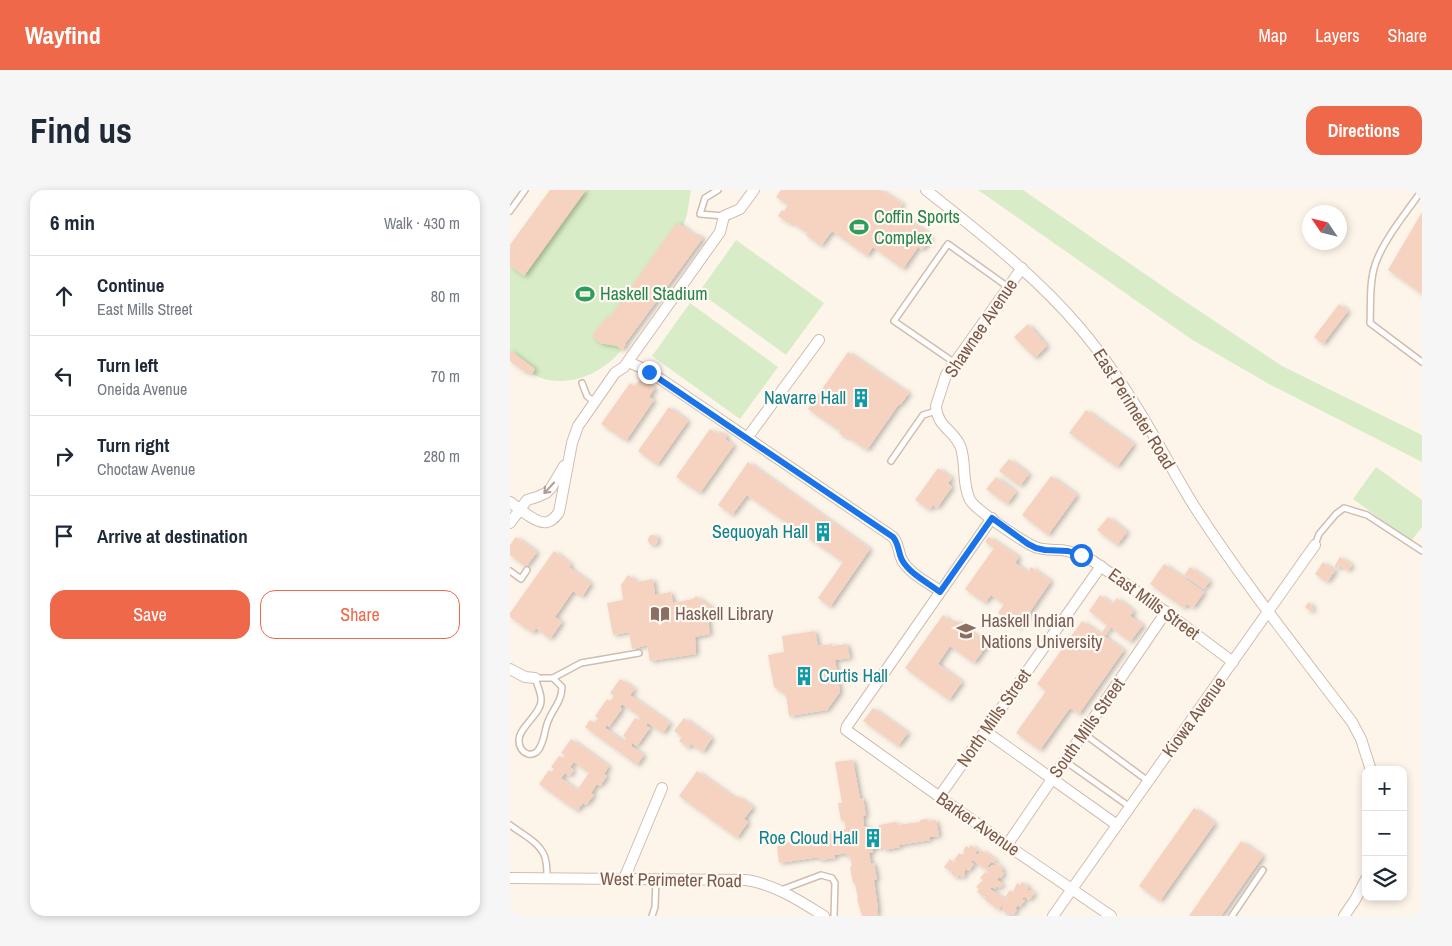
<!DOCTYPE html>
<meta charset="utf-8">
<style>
body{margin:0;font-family:"Archivo Narrow",sans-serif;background:#f6f6f7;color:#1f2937}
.controls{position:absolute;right:15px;bottom:15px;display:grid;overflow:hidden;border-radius:10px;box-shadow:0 2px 8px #0003}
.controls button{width:45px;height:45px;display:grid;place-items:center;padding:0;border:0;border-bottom:1px solid #e0e1e3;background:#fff;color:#1f2937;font:25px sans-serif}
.compass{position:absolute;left:792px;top:15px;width:45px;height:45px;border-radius:50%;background:#fff;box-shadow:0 2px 8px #0003;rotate:305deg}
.stop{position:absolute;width:15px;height:15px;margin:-11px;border:4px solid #1a73e8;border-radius:50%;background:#fff}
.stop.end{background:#1a73e8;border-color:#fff;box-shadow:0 1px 5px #0008}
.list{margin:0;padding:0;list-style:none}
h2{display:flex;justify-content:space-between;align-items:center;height:65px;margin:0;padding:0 20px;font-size:21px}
h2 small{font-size:16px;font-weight:400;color:#747a83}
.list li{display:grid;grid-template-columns:32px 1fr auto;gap:15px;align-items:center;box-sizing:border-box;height:80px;padding:0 20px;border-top:1px solid #e0e1e3}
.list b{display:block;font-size:19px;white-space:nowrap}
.list p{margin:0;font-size:16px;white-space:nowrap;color:#747a83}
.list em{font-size:16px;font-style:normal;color:#747a83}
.actions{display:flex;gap:10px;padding:15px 20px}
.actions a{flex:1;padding:11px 0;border:1px solid #ee6849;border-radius:15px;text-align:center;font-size:18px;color:#ee6849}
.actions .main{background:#ee6849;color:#fff}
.icon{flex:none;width:28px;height:28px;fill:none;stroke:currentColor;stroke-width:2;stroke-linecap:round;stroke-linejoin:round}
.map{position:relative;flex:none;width:912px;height:726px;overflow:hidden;border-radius:15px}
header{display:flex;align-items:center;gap:30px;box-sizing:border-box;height:70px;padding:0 25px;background:#ee6849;color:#fff}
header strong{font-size:24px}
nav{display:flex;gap:28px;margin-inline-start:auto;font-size:18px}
.intro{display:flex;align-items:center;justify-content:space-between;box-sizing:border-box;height:120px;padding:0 30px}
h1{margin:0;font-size:35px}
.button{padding:12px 22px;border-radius:15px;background:#ee6849;color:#fff;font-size:18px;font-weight:700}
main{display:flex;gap:30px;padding:0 30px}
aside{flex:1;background:#fff;border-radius:15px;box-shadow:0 2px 8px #0003}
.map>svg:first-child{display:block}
.green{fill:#d8edc7}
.building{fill:#f5d3c0;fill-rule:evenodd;filter:url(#shadow)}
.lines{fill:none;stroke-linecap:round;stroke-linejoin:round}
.lane-casing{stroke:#d2bcae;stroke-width:8}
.street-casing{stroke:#d2bcae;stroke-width:12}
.lane{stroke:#fff;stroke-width:5}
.street{stroke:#fff;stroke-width:10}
.oneway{stroke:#b09c92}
.route{stroke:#1a73e8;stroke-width:6}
.labels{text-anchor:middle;stroke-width:4.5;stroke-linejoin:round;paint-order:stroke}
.leisure-label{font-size:18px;fill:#27864d;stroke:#fff9f2;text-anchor:start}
.street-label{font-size:18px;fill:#7b5a4a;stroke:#fff9f2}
.culture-label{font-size:18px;fill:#0d838f;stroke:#fff9f2;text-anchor:end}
.education-label{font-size:18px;fill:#785e54;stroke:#fff9f2;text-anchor:start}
</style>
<header>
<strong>Wayfind</strong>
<nav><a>Map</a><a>Layers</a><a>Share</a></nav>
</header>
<div class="intro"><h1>Find us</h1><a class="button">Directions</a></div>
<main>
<aside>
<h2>6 min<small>Walk · 430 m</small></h2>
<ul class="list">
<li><svg class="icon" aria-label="ahead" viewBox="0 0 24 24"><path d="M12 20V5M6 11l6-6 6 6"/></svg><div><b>Continue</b><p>East Mills Street</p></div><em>80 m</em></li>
<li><svg class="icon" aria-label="left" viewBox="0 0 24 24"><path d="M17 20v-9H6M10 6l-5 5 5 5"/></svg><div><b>Turn left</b><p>Oneida Avenue</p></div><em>70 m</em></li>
<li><svg class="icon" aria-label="right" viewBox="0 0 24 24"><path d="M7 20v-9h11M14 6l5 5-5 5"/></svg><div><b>Turn right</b><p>Choctaw Avenue</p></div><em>280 m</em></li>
<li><svg class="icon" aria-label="arrive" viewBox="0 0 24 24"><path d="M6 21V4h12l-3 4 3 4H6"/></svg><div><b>Arrive at destination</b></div></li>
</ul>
<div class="actions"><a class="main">Save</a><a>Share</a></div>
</aside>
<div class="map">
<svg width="912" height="726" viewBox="0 0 912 726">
<defs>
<filter id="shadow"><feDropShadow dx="3" dy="1.5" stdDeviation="2.5" flood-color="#0004"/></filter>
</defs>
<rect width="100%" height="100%" fill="#fef5ea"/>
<g class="green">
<path d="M40,0H181L177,25L173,36L185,46L187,44L193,48L115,153L116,154C98,180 66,197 34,189C22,185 11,178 0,171V55Z"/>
<polygon points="468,0 513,0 664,104 772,176 912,245 912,272 759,194 681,149"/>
<polygon points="226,50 314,113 276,165 189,102"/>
<polygon points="180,113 268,177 230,229 142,166"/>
<polygon points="866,277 912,310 912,337 901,351 843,309"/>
</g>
<g class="building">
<polygon points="40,0 76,0 14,86 0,76 0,55"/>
<polygon points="271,0 371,0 393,14 387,22 418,43 416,45 421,48 412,60 408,57 393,79 363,57 357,66 322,41 311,56 296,45 297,43 281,32 280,34 268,26 272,20 274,21 278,15 266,7"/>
<polygon points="912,22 912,104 878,80"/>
<polygon points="167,32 186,46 187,44 193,48 115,154 116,154 112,160 107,156 90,153 82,146 97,127 99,128"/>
<polygon points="829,114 838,121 813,154 804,147"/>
<polygon points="518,134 537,156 525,168 504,147"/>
<polygon points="0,160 25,179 22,184 16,181 15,182 0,171"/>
<polygon points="338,162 392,199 392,198 399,203 390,215 389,214 357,260 336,246 335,248 329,243 330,241 298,219"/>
<polygon points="131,188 145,198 139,207 144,210 116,251 91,234 120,193 125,196"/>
<polygon points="159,217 178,231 147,275 128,261"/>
<polygon points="576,220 624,254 607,277 559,243"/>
<polygon points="200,239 208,244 210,241 217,246 215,249 224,255 190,303 166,287"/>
<polygon points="499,269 519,284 510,296 489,281"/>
<polygon points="238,272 360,359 320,417 308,408 333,372 237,305 222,325 208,315"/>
<polygon points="428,278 442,288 438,293 442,297 427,318 423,315 419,320 405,310"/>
<polygon points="541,286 567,305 538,345 512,325"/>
<polygon points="486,287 506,302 497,314 476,299"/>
<polygon points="598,327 617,342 607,355 587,340"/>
<circle cx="143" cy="350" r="5"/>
<polygon points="6,347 27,362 16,377 0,365 0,355"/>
<polygon points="479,347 509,367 505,373 518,382 521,377 541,391 509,438 488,423 494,414 481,405 475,413 455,399 484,358 475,352"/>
<polygon points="44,361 61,374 59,377 81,393 72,407 63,401 45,427 52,432 40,449 26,438 23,443 0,427 0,423"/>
<polygon points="830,367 842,375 838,381 830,375 827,379 824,377"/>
<polygon points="813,372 825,381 817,392 805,384"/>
<polygon points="654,374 694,402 683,418 677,414 674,418 640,394"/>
<polygon points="680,377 700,391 694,399 674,385"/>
<polygon points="118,385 127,392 143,389 145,405 161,402 163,413 183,409 186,406 205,420 198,429 200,444 185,447 186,464 140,471 137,455 122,459 119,442 103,445 97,413 113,410 111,395"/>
<polygon points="590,405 602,414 607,408 624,421 620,426 633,435 620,452 601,437 594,446 614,460 569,524 560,518 530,560 506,543 536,501 527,494 572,431 591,444 597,435 579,421"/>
<polygon points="799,412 802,415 801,417 804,419 801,422 795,417"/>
<polygon points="433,425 443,433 445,430 478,454 464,473 440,456 428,474 452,492 439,510 395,478"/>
<polygon points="305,441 308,456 322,454 322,456 337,454 340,468 325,470 330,502 317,520 279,526 276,505 264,497 258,465 274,462 272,446"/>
<path d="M110,489L125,499L120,505L160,533L153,543L138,533L136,535L140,538L127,556L122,553L121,556L134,565L127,575L75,537L80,530L85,533L88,528L85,526L97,509L100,511L104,506L100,503ZM112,514L131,527L129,530L125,528L113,546L116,548L114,552L95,538L97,535L99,537L112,519L110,517Z"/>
<polygon points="363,518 398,543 388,556 353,531"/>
<polygon points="174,528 202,548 193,562 181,554 178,558 169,551 172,547 164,541"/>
<path d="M61,549L99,576L94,584L97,586L90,596L87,594L81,603L84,605L76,615L73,613L67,621L29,594L39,580L42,582L44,579L41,577L49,566L53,568L55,565L51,563ZM64,572L79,583L67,600L51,588L55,583L59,586L64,580L60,577Z"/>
<polygon points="343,570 350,609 353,608 356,626 353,626 354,637 359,636 360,640 369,638 369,635 386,632 387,635 410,632 410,630 417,629 417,631 426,630 429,646 420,647 420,650 389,655 390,657 374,660 373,657 362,658 363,662 359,663 361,674 364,673 367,690 364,690 368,719 367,720 368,726 352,726 347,709 348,709 345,693 343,693 340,677 342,676 340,666 336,667 336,663 325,665 325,668 309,670 309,667 269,673 267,656 276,655 275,653 282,652 283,654 289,653 289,651 305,649 305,646 322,643 322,646 333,645 332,640 336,639 334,630 331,631 328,613 332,613 325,572"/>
<polygon points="187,581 225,608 227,606 243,617 234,629 238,632 227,648 169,606"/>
<polygon points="684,618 705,633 650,711 629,696"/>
<polygon points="731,651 753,666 711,726 679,726"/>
<polygon points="461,655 468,660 465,663 468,665 471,660 486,670 484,673 481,672 477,677 479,678 482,675 484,677 486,673 493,679 491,681 494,683 491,688 489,687 487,690 493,694 490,698 487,696 485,699 482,697 480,699 496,710 494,711 496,712 498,709 495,707 500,700 503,702 507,693 510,695 512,692 519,697 517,700 519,701 520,700 525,703 519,710 514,707 512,709 515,710 510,717 508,715 505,719 507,720 503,725 500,723 498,725 492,720 494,717 491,716 489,720 474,709 477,705 475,704 474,707 467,702 469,699 466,697 473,690 470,688 475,682 478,684 479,682 474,678 462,670 461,672 464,674 459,681 456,679 454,683 455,684 453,688 449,685 447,688 441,684 443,681 442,680 441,682 434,677 440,669 446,674 447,672 444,670 449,663 452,665 455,662 453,661 456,656 459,658"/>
</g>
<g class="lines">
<g class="lane-casing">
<g id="lane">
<polyline points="208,0 195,8 190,24 214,26"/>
<path d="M912,0C897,22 873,50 865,75C859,93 861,115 860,133L912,172"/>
<polyline points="0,21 15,0"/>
<polyline points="445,173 384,131 438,54 498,97"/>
<polyline points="72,193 77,206 84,212"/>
<polyline points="381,271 413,225 426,221"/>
<polyline points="805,355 809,344 826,324 834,318 857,325 912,361"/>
<polyline points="0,381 11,389 17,380"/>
<path d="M25,488H43L52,497C52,510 44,518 39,529C35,537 35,547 31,555C25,571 9,564 9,551C8,538 31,524 31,511C32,504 27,495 25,488Z"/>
<polyline points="43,488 71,473 129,463"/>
<polyline points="573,543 638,591"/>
<polyline points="555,571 620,617"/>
<path d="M0,635C13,645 34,654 36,672C37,677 37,683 37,688"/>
<polyline points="271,700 311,685 322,688 325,693 324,726"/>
<polyline points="142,726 145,717 146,689"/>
<polyline points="722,726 753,680"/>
</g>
</g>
<g class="street-casing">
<g id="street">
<path d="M416,0C470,43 525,85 570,138C597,170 620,205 641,241C656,267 670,294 686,319C734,393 789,462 842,532L851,549L861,580"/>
<path d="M512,78L436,185L426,216C427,238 445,240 451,258C456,274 452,294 460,310C466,320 517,355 528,358C536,360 543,360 551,360C562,361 573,366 583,371L656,422L723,472"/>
<path d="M118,172L132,178L152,190L383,347C389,354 388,362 392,370C400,384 417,392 430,401"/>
<polyline points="237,248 309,150"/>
<path d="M0,312C8,318 28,335 37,332C43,331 46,326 49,322L62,253L68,236L105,183L114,177L210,42L214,26L230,19L244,0"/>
<polyline points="482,328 337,536 336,540 497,655 601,726"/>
<polyline points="0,333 17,310 27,307 36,303 41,298 54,276"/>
<polyline points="0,479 15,487 25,488"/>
<polyline points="475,541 607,635"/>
<polyline points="429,607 591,376"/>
<polyline points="497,655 656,422"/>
<path d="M0,688L236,690C264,694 290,711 314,726"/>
<polyline points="114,689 152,598"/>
<polyline points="543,726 805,355"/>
<polyline points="834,726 845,710 856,689"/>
</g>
</g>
<use href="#lane" class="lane"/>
<use href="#street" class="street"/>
</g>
<defs><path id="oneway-shaft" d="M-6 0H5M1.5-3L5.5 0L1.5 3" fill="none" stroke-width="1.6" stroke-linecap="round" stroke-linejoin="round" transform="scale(1.25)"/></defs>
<use class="oneway" href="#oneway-shaft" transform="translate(39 298) rotate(133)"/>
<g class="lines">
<path class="route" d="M139,182L383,347C389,354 388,362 392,370C400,384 417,392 430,402L482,328L518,354L526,358L535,360L558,361L571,365"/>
</g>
<defs>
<g id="stadium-bare" transform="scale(1.5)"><path d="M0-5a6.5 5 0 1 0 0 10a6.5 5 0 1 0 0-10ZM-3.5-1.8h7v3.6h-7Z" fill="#2e9e5b" stroke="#fff9f2" stroke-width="2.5" paint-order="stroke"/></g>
<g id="building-bare" transform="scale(1.5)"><path d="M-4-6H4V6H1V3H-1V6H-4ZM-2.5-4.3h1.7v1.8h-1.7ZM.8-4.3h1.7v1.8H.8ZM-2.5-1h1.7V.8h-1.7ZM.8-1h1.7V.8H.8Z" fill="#0f9aa8" stroke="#fff9f2" stroke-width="2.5" paint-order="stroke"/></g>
<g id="library-bare" transform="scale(1.5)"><path d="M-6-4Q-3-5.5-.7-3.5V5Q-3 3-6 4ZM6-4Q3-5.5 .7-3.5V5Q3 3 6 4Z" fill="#8d6e63" stroke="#fff9f2" stroke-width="2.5" paint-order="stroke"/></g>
<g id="university-bare" transform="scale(1.5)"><path d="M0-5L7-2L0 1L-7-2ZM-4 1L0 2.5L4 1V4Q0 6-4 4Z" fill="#8d6e63" stroke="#fff9f2" stroke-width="2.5" paint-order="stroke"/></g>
</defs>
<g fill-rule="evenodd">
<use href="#stadium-bare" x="349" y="37"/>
<use href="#stadium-bare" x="75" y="104"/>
<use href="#building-bare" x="351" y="208"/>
<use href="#building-bare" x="313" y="342"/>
<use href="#library-bare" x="150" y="424"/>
<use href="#university-bare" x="456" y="441"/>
<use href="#building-bare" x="294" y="486"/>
<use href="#building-bare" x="363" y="648"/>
</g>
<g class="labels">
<g class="leisure-label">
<text x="364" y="33">Coffin Sports<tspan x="364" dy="21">Complex</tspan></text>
<text x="90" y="110">Haskell Stadium</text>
</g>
<g class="street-label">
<text transform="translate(471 138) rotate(-56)" y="6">Shawnee Avenue</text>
<text transform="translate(624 219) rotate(58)" y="6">East Perimeter Road</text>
<text transform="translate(644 414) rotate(36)" y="6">East Mills Street</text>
<text transform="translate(684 527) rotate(-54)" y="6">Kiowa Avenue</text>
<text transform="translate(484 528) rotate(-55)" y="6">North Mills Street</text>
<text transform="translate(577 538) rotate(-55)" y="6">South Mills Street</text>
<text transform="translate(468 634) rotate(35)" y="6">Barker Avenue</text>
<text transform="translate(161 690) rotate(1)" y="6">West Perimeter Road</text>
</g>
<g class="culture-label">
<text x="336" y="214">Navarre Hall</text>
<text x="298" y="348">Sequoyah Hall</text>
<text x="309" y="492" text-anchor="start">Curtis Hall</text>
<text x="348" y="654">Roe Cloud Hall</text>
</g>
<g class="education-label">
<text x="165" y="430">Haskell Library</text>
<text x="471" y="437">Haskell Indian<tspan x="471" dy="21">Nations University</tspan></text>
</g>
</g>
</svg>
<div class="controls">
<button>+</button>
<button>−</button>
<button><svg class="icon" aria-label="layers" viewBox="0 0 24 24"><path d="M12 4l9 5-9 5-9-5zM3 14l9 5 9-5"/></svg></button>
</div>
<svg class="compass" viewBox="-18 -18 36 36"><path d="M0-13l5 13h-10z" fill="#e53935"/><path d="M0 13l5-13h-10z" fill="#747a83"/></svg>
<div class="stop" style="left:571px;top:365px"></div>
<div class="stop end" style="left:139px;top:182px"></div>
</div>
</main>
